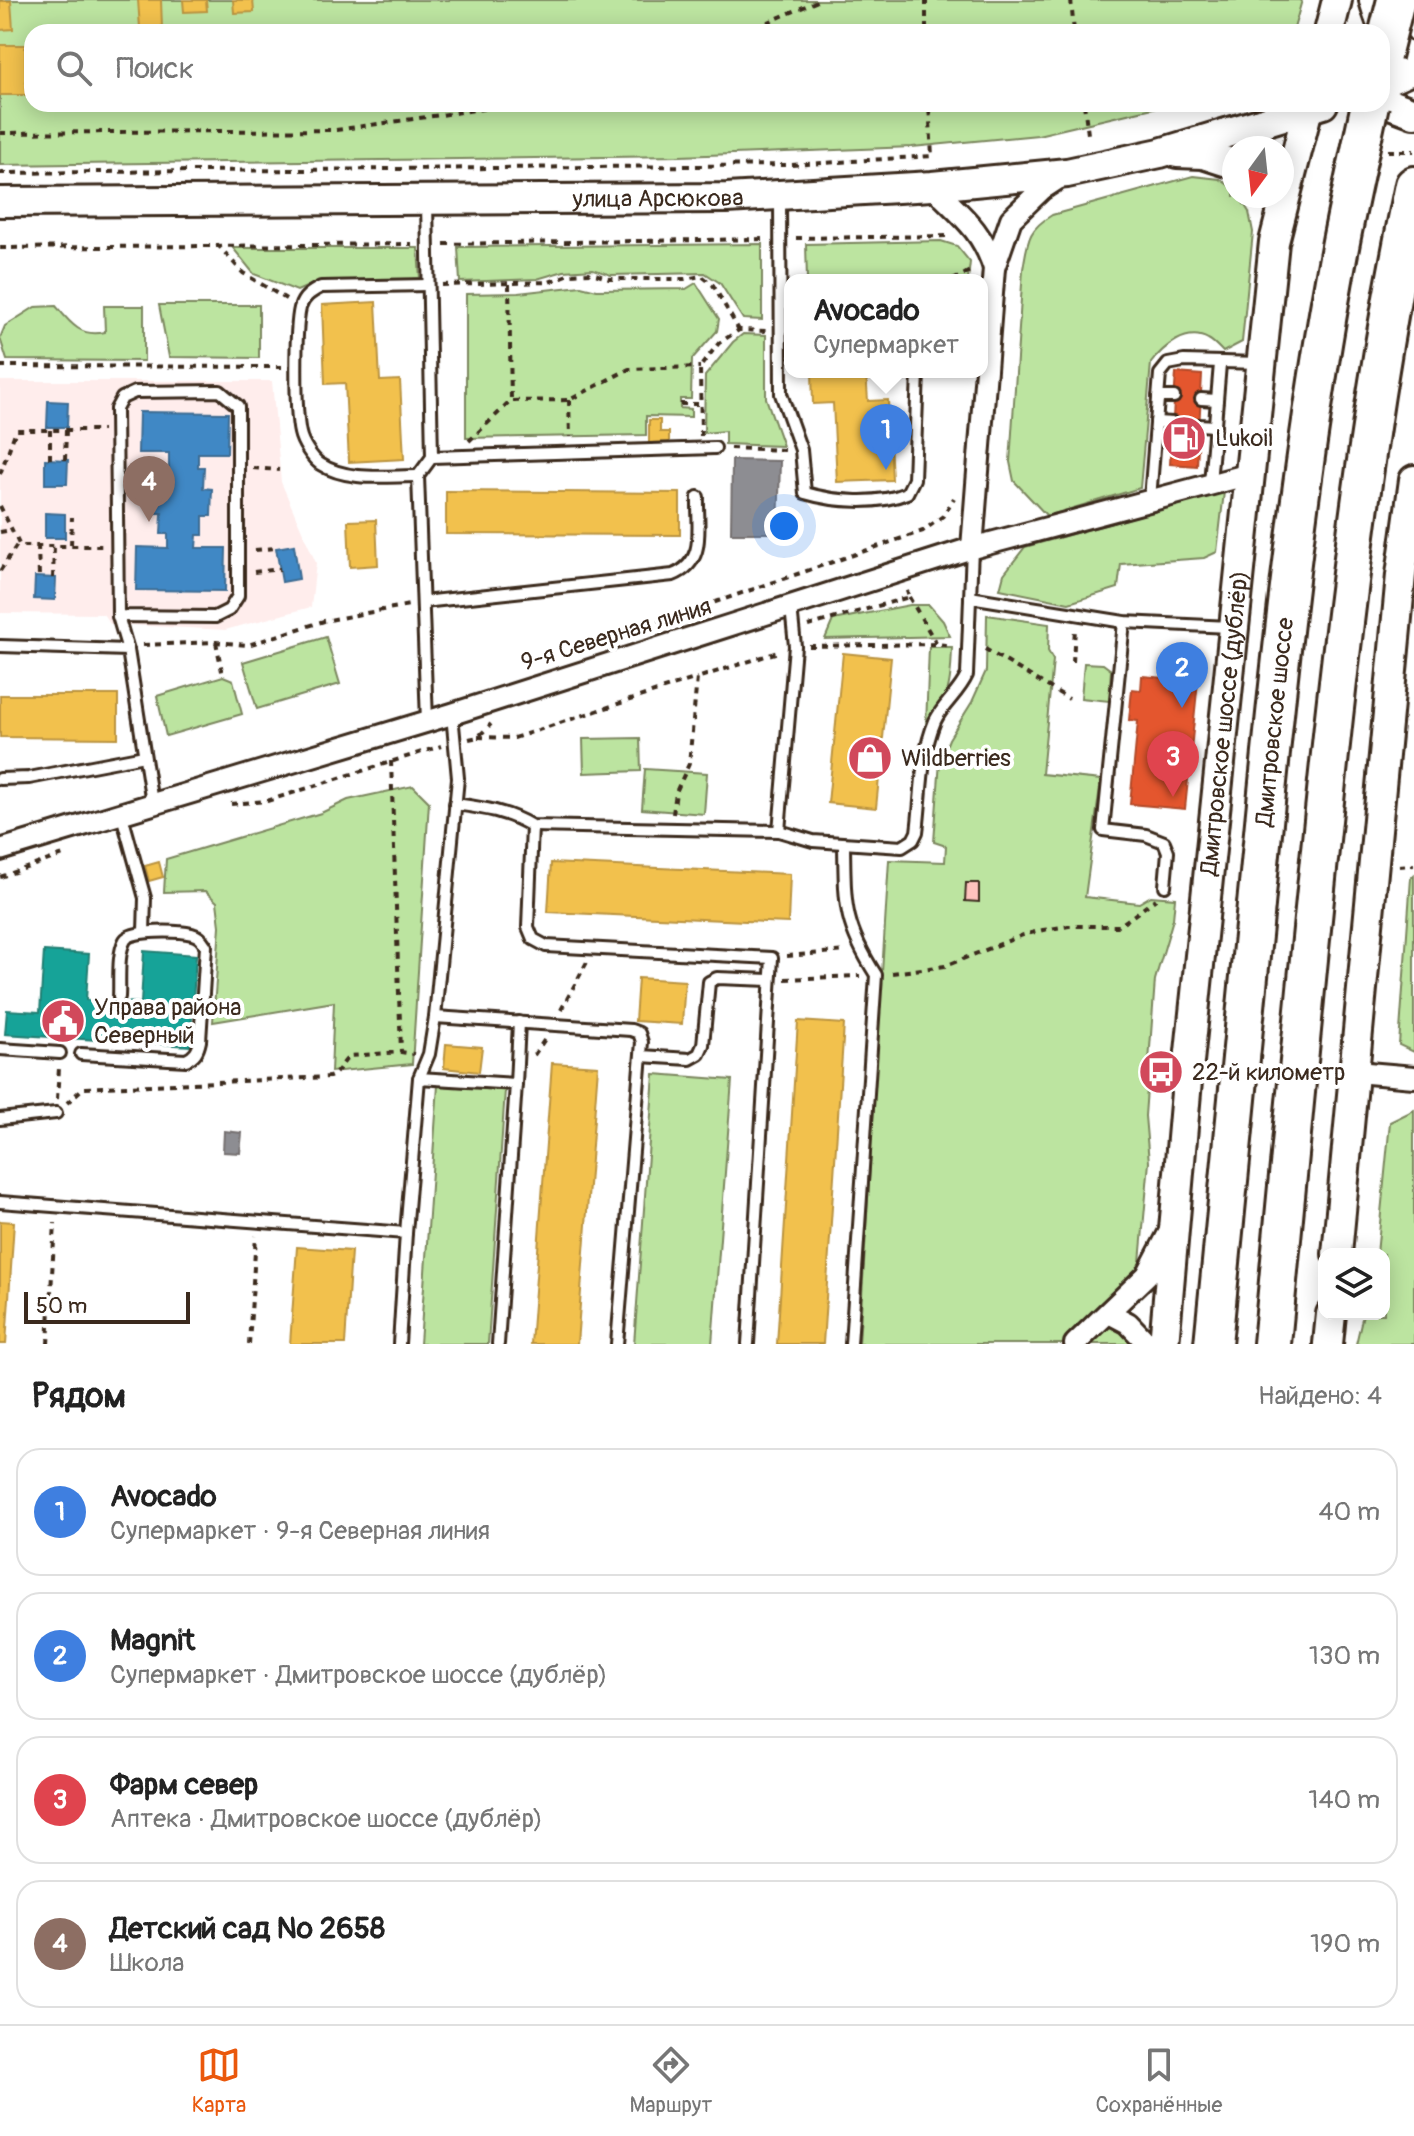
<!DOCTYPE html>
<html lang="ru">
<meta charset="utf-8">
<style>
body{margin:0;font-family:Pangolin,sans-serif;background:#f6f6f6;color:#222}
.controls{position:absolute;right:24px;bottom:24px;display:grid;overflow:hidden;border-radius:16px;box-shadow:0 4px 20px #0003}
.controls button{width:72px;height:72px;display:grid;place-items:center;padding:0;border:0;border-bottom:2px solid #e0e0e0;background:#fff;color:#222;font:40px sans-serif}
.compass{position:absolute;left:1222px;top:136px;width:72px;height:72px;border-radius:50%;background:#fff;box-shadow:0 4px 20px #0003;rotate:195deg}
.scale{position:absolute;left:24px;bottom:20px;width:166px;box-sizing:border-box;padding-left:8px;border:4px solid #3b2a1e;border-top:0;font-size:22px;line-height:28px;white-space:nowrap;color:#3b2a1e;-webkit-text-stroke:6px #fff;paint-order:stroke}
.you{position:absolute;left:784px;top:526px;width:28px;height:28px;margin:-20px;border:6px solid #fff;border-radius:50%;background:#1a73e8;box-shadow:0 0 0 12px #1a73e833}
.badge{display:grid;place-items:center;width:52px;height:52px;border-radius:50%;background:#ea580c;color:#fff;font-size:26px;font-weight:700}
.pin{position:absolute;translate:-50% -66px;filter:drop-shadow(0 2px 4px #0008)}
.pin::after{content:'';position:absolute;top:42px;width:28px;height:24px;background:inherit;clip-path:polygon(0 0,100% 0,50% 100%)}
.popup{position:absolute;left:784px;top:274px;width:204px;height:104px;box-sizing:border-box;display:grid;place-content:center;border-radius:16px;background:#fff;filter:drop-shadow(0 2px 6px #0005);font-size:26px;white-space:nowrap;color:#767676}
.popup b{font-size:30px;color:#222}
.popup::after{content:'';position:absolute;left:50%;top:100%;margin-left:-16px;border:16px solid transparent;border-top-color:#fff}
.list{margin:0;padding:0;list-style:none}
h2{display:flex;justify-content:space-between;align-items:center;height:104px;margin:0;padding:0 32px;font-size:34px}
h2 small{font-size:26px;font-weight:400;color:#767676}
.list li{display:grid;grid-template-columns:52px 1fr auto;gap:24px;align-items:center;box-sizing:border-box;height:128px;margin:0 16px 16px;padding:0 16px;border:2px solid #e0e0e0;border-radius:24px}
.list b{display:block;font-size:30px;white-space:nowrap}
.list p{margin:0;font-size:26px;white-space:nowrap;color:#767676}
.list em{font-size:26px;font-style:normal;color:#767676}
.icon{flex:none;width:44px;height:44px;fill:none;stroke:currentColor;stroke-width:2;stroke-linecap:round;stroke-linejoin:round}
.map{position:relative;flex:none;width:1414px;height:1344px;overflow:hidden}
.search{position:absolute;background:#fff;box-shadow:0 4px 20px #0003;left:24px;right:24px;top:24px;height:88px;display:flex;align-items:center;gap:20px;box-sizing:border-box;padding:0 28px;border-radius:24px;color:#767676;font-size:30px}
.sheet{height:680px;background:#fff}
nav{display:flex;justify-content:space-around;align-items:center;box-sizing:border-box;height:112px;border-top:2px solid #e0e0e0;background:#fff;font-size:22px;color:#767676}
nav a{display:grid;justify-items:center;gap:4px}
nav .on{color:#ea580c}
.map>svg:first-child{display:block}
.built{fill:#ffedec}
.green{fill:#bce4a0;stroke:#7c875f;stroke-width:2}
.homes{fill:#f2c14e;stroke:#bb9440;stroke-width:2}
.shops{fill:#e4572e;stroke:#b14a29;stroke-width:2}
.schools{fill:#3f88c5;stroke:#3e6c93;stroke-width:2}
.public{fill:#17a398;stroke:#227f73;stroke-width:2}
.industry{fill:#8d8d92;stroke:#746f6f;stroke-width:2}
.building{fill:#ffc3be;stroke:#3b2a1e;stroke-width:2}
.lines{fill:none;stroke-linecap:round;stroke-linejoin:round}
.lane-casing{stroke:#3b2a1e;stroke-width:16}
.street-casing{stroke:#3b2a1e;stroke-width:26}
.secondary-casing{stroke:#3b2a1e;stroke-width:34}
.highway-casing{stroke:#3b2a1e;stroke-width:42}
.path{stroke:#3b2a1e;stroke-width:4;stroke-dasharray:6 6;stroke-linecap:butt}
.lane{stroke:#fff;stroke-width:10}
.street{stroke:#fff;stroke-width:20}
.secondary{stroke:#fff;stroke-width:28}
.highway{stroke:#fff;stroke-width:36}
.highway-bridge-casing{stroke:#3b2a1e;stroke-width:42;stroke-linecap:butt}
.highway-bridge{stroke:#fff;stroke-width:36}
.labels{text-anchor:middle;stroke-width:8;stroke-linejoin:round;paint-order:stroke}
.street-label{font-size:24px;fill:#3b2a1e;stroke:#fff}
.poi-label{font-size:24px;fill:#3b2a1e;stroke:#fff;text-anchor:start}
</style>
<div class="map">
<svg width="1414" height="1344" viewBox="0 0 1414 1344">
<rect width="100%" height="100%" fill="#fff"/>
<filter id="ink" filterUnits="userSpaceOnUse"><feTurbulence type="fractalNoise" baseFrequency=".0125" numOctaves="2"/><feDisplacementMap in="SourceGraphic" scale="16" xChannelSelector="R" yChannelSelector="G"/><feConvolveMatrix kernelMatrix="1 2 1 2 8 2 1 2 1" color-interpolation-filters="sRGB"/></filter>
<g filter="url(#ink)">
<polygon class="built" points="0,381 272,381 281,482 316,563 311,607 225,630 110,624 103,614 0,613"/>
<g class="green">
<polygon points="0,0 1302,0 1293,32 32,32 32,104 1170,104 1038,135 912,147 680,156 0,165"/>
<path d="M1193,176L1220,179L1234,189V196H1239L1249,212L1253,232L1242,342L1223,352C1219,348 1214,342 1208,339C1187,327 1163,347 1151,363L1140,488L1047,516L1014,481L1010,462L1023,269C1028,241 1027,230 1052,215Z"/>
<polygon points="941,241 957,246 970,262 968,280 807,280 806,244"/>
<polygon points="762,244 762,320 743,319 720,283 705,273 611,275 593,269 564,271 537,279 460,282 458,247"/>
<polygon points="233,248 418,248 420,279 320,281 297,291 254,274"/>
<polygon points="696,283 719,319 717,331 692,359 691,399 680,399 680,408 691,409 691,417 646,416 646,435 466,438 466,294 518,293 581,286 597,290 686,289"/>
<polygon points="159,305 259,305 259,358 169,357"/>
<path d="M56,306C70,323 81,338 105,332L104,306H144V361L7,360L0,338L5,326L35,307Z"/>
<polygon points="743,334 766,335 766,398 783,446 725,444 725,431 704,433 705,376 733,342"/>
<polygon points="1224,492 1217,552 1204,558 1121,564 1118,588 1069,603 1000,589 1004,574 1025,547"/>
<polygon points="910,605 929,605 943,621 950,636 825,639 833,620"/>
<polygon points="987,615 1049,624 1048,651 1053,660 1042,774 1101,780 1085,897 1139,903 1151,896 1175,898 1173,919 1155,980 1145,1116 1149,1162 1140,1262 1134,1276 1104,1310 1130,1336 1134,1344 859,1344 889,860 945,862 946,846 934,842 940,761 949,739 972,702 986,671"/>
<polygon points="326,637 340,684 257,709 243,662"/>
<path d="M929,647H952C951,687 950,694 926,726Z"/>
<polygon points="1084,663 1103,664 1111,670 1109,701 1081,698"/>
<polygon points="223,676 233,680 242,714 166,736 157,696"/>
<polygon points="640,738 641,771 584,773 583,739"/>
<polygon points="645,769 707,773 704,814 642,809"/>
<polygon points="413,786 429,802 412,1064 331,1072 334,1002 213,1022 220,926 217,902 205,891 164,892 166,859 321,813 348,800"/>
<polygon points="1414,875 1414,1052 1399,1045 1411,878"/>
<polygon points="654,1074 732,1080 712,1344 634,1344"/>
<polygon points="438,1085 505,1090 488,1344 420,1344"/>
<polygon points="1414,1110 1414,1344 1356,1344 1363,1314 1384,1314 1384,1254 1377,1254 1390,1122"/>
</g>
<g class="homes">
<polygon points="138,0 161,0 162,28 140,28"/>
<polygon points="183,0 206,0 207,11 184,12"/>
<polygon points="233,0 253,0 254,12 234,13"/>
<polygon points="0,1 11,1 13,29 0,30"/>
<polygon points="0,45 25,45 26,95 0,95"/>
<polygon points="376,302 380,381 400,380 404,459 349,462 345,383 325,384 322,305"/>
<polygon points="812,372 866,372 868,401 888,400 892,480 837,482 833,403 813,404"/>
<polygon points="649,420 660,420 660,432 669,432 669,442 649,443"/>
<polygon points="446,491 680,493 680,535 446,534"/>
<polygon points="376,520 378,565 350,567 348,521"/>
<polygon points="843,653 891,658 876,808 828,803"/>
<polygon points="0,695 118,695 118,738 0,737"/>
<polygon points="159,862 163,877 149,881 145,866"/>
<polygon points="551,863 790,874 788,923 548,912"/>
<polygon points="638,978 685,981 682,1024 635,1021"/>
<polygon points="798,1021 844,1024 823,1344 777,1344"/>
<polygon points="446,1044 482,1047 479,1072 444,1068"/>
<polygon points="552,1063 598,1066 577,1344 531,1344"/>
<polygon points="0,1221 14,1222 6,1344 0,1344"/>
<polygon points="297,1247 351,1251 345,1344 290,1344"/>
</g>
<g class="shops">
<polygon points="1176,373 1202,375 1198,447 1171,446"/>
<polygon points="1171,446 1198,447 1197,466 1170,464"/>
<polygon points="1142,676 1198,681 1185,809 1130,804 1138,721 1129,720 1132,689 1141,690"/>
</g>
<g class="schools">
<polygon points="48,401 68,402 67,427 47,427"/>
<polygon points="139,412 228,413 227,453 198,453 198,467 204,467 203,488 212,489 211,516 203,516 203,535 197,535 196,548 226,548 225,591 136,590 137,547 168,548 168,534 161,534 162,513 154,513 155,490 162,490 162,469 169,469 169,453 138,453"/>
<polygon points="45,459 68,460 67,484 45,484"/>
<polygon points="45,513 65,514 65,538 45,538"/>
<polygon points="294,545 299,579 282,582 276,548"/>
<polygon points="35,577 56,578 55,600 34,599"/>
</g>
<polygon class="public" points="44,951 89,954 86,1000 141,1003 144,951 196,955 190,1046 5,1034 7,1010 40,1012"/>
<g class="industry">
<polygon points="732,460 780,461 778,533 731,533"/>
<polygon points="224,1131 242,1133 240,1153 223,1152"/>
</g>
<polygon class="building" points="966,883 979,883 979,902 965,901"/>
<g class="lines">
<g class="lane-casing">
<g id="lane">
<path d="M780,197L781,394L801,450L805,493C835,502 878,505 907,493L914,479L918,372"/>
<polyline points="427,203 432,457 715,448"/>
<polygon points="220,391 238,406 238,596 229,610 215,617 118,616 116,409 122,398 135,392"/>
<polyline points="1158,397 1174,397"/>
<polyline points="1201,399 1217,400"/>
<polyline points="1156,422 1173,423"/>
<polyline points="1199,425 1215,426"/>
<path d="M418,476C386,476 348,482 320,464C312,458 302,443 300,433C295,411 295,329 300,308C303,297 311,292 321,287L428,285"/>
<polyline points="1210,483 1220,364"/>
<polyline points="1150,499 1160,374 1168,364 1184,361 1260,363"/>
<polyline points="970,597 1124,622 1230,627"/>
<path d="M423,602L673,575C707,562 697,527 698,497"/>
<polyline points="118,616 128,650"/>
<polyline points="1124,622 1103,830 1146,835 1164,842 1168,852 1165,886"/>
<polyline points="0,646 128,650 152,803"/>
<polyline points="427,721 418,476 432,457"/>
<polyline points="0,779 29,778 144,756"/>
<path d="M455,804C484,808 507,811 532,826L779,831L813,841L902,847L913,840L917,832C922,794 920,757 935,721C943,704 959,693 967,675L972,548"/>
<polyline points="121,812 145,898 144,932"/>
<polyline points="532,826 528,927 533,939 546,946 772,958 748,1344"/>
<polyline points="779,831 795,646 791,607"/>
<path d="M844,845C845,904 843,923 876,975L851,1344"/>
<polyline points="435,1017 631,1030 639,1033 642,1042 617,1344"/>
<polyline points="0,1049 60,1053"/>
<path d="M81,1054L186,1060C195,1056 198,1051 200,1041L206,946C202,940 200,936 192,934C179,931 132,929 125,940C117,954 120,981 119,997"/>
<polyline points="641,1056 690,1059 699,1054 703,1045 709,982 717,978 770,980"/>
<polyline points="419,1078 429,1054 435,1017 458,778 452,714"/>
<polyline points="516,1084 519,1022"/>
<polyline points="0,1119 56,1113"/>
<polyline points="0,1202 406,1233 399,1344"/>
<polyline points="406,1233 419,1078 516,1084 498,1344"/>
</g>
</g>
<g class="street-casing">
<g id="street">
<path d="M932,186C960,215 981,228 994,268"/>
<polyline points="972,548 994,268 1011,219 1042,189 1062,176"/>
<polyline points="0,850 452,714 972,548 1250,474"/>
<polyline points="1356,1072 1414,1077"/>
<polyline points="1109,1313 1128,1323 1148,1344"/>
<polyline points="1075,1344 1147,1275 1170,1231"/>
</g>
</g>
<g class="secondary-casing">
<g id="secondary">
<path d="M1374,0C1381,25 1390,49 1414,63"/>
<polyline points="1329,32 1337,0"/>
<polyline points="1382,83 1414,69"/>
<polyline points="1382,101 1414,113"/>
<polyline points="1177,153 1203,154 1234,164"/>
<path id="s1" d="M0,202L727,198L932,186L1067,173L1160,153L1323,104"/>
<polyline points="1337,1254 1401,575 1414,480"/>
<path id="s2" d="M1164,1344L1187,1081L1274,242L1309,104"/>
<polyline points="1328,1344 1331,1314"/>
</g>
</g>
<g class="highway-casing">
<g id="highway">
<polyline points="1213,1344 1256,905"/>
<path d="M1272,1344C1292,1135 1311,926 1334,717C1354,539 1377,360 1414,185"/>
</g>
</g>
<g class="path">
<polyline points="926,0 926,32"/>
<polyline points="1071,0 1074,32"/>
<polyline points="745,32 820,0"/>
<polyline points="1084,104 1088,134"/>
<polyline points="0,133 336,130 517,104"/>
<polyline points="1388,151 1414,151"/>
<polyline points="0,173 791,165 932,156 929,104"/>
<polyline points="796,238 951,236"/>
<polyline points="217,244 243,273 286,299"/>
<polyline points="444,244 764,239"/>
<polyline points="0,248 412,244"/>
<polyline points="953,280 972,270"/>
<polyline points="509,284 511,401"/>
<polyline points="442,285 549,282 570,274 592,273 609,279 685,279 702,276 713,285 739,330"/>
<polyline points="0,366 282,367"/>
<polyline points="569,400 570,437"/>
<polyline points="680,404 700,404"/>
<polyline points="701,436 700,367 719,343 739,330 767,331"/>
<polyline points="469,441 511,401 569,400 629,369 700,367"/>
<polyline points="730,448 785,450"/>
<polyline points="50,459 50,430"/>
<polyline points="65,460 66,430"/>
<polyline points="253,468 279,470"/>
<polyline points="0,474 16,430 103,430"/>
<polyline points="0,506 20,546 102,546"/>
<polyline points="0,532 12,530"/>
<polyline points="38,545 39,577"/>
<polyline points="71,545 72,517"/>
<polyline points="255,550 276,548"/>
<polyline points="0,571 19,542"/>
<polyline points="254,572 280,569"/>
<polyline points="53,578 54,546"/>
<polyline points="909,597 936,643"/>
<polyline points="808,626 909,597 907,591"/>
<polyline points="216,642 223,676"/>
<polyline points="143,645 216,642 248,645 324,621 409,605"/>
<polyline points="809,646 937,644 952,646"/>
<polyline points="985,649 1069,699"/>
<polyline points="567,653 923,531 943,516 954,498"/>
<polyline points="1073,662 1075,628"/>
<polyline points="478,737 514,738 697,678"/>
<polyline points="469,739 478,737 491,724"/>
<polyline points="391,761 401,1052"/>
<polyline points="231,804 267,801 441,746"/>
<polyline points="673,814 676,792 689,764 697,678 781,651"/>
<polyline points="1399,866 1414,865"/>
<polyline points="0,877 66,854"/>
<polyline points="787,956 846,951"/>
<polyline points="892,973 945,966 1023,935 1043,930 1069,926 1119,926 1156,899"/>
<polyline points="785,979 860,976"/>
<polyline points="561,1010 587,962"/>
<polyline points="534,1055 545,1039"/>
<polyline points="57,1099 59,1068"/>
<path d="M67,1103L83,1088L329,1077C339,1074 341,1063 350,1056L401,1052L414,1054"/>
<polyline points="48,1344 55,1223"/>
<polyline points="249,1344 256,1236"/>
</g>
<use href="#lane" class="lane"/>
<use href="#street" class="street"/>
<use href="#secondary" class="secondary"/>
<use href="#highway" class="highway"/>
<g class="highway-bridge-casing">
<g id="highway-bridge">
<polyline points="1382,56 1396,0"/>
<path id="s3" d="M1256,905C1277,685 1299,464 1340,247C1349,199 1360,152 1370,104"/>
</g>
</g>
<use href="#highway-bridge" class="highway-bridge"/>
</g>
</g>
<defs>
<g id="fuel-disc" transform="scale(2.3)"><circle r="9.5" fill="#d1495b" stroke="#fff"/><path d="M-5.5-6h7V0h2V4h1.3V-2.5L3-4.5l.8-.8L6-3V5H2.5V1h-1V6h-7ZM-4.2-4.7v3.2H.2V-4.7Z" fill="#fff"/></g>
<g id="shop-disc" transform="scale(2.3)"><circle r="9.5" fill="#d1495b" stroke="#fff"/><path d="M-5-2.5h2.3a2.7 3.5 0 0 1 5.4 0H5L5.5 6h-11ZM-1.5-2.5h3a1.5 2.3 0 0 0-3 0Z" fill="#fff"/></g>
<g id="civic-disc" transform="scale(2.3)"><circle r="9.5" fill="#d1495b" stroke="#fff"/><path d="M-.6-6.5H3V-4.5H.6V-3L4-1V1h2V6H-6V1h2V-1L-.6-3ZM-1.2 2.5V6h2.4V2.5Z" fill="#fff"/></g>
<g id="bus-disc" transform="scale(2.3)"><circle r="9.5" fill="#d1495b" stroke="#fff"/><path d="M-5-6H5V4H4V6H2V4H-2V6H-4V4H-5ZM-3.5-4V0h7V-4ZM-3.5 1.2v1.5H-2V1.2ZM2 1.2v1.5H3.5V1.2Z" fill="#fff"/></g>
</defs>
<g fill-rule="evenodd">
<use href="#fuel-disc" x="1184" y="438"/>
<use href="#shop-disc" x="870" y="758"/>
<use href="#civic-disc" x="63" y="1021"/>
<use href="#bus-disc" x="1161" y="1072"/>
</g>
<g class="labels">
<g class="street-label">
<text dy="8" stroke="none"><textPath href="#s1" startOffset="658">улица Арсюкова</textPath></text>
<text transform="translate(616 634) rotate(-17)" y="8">9-я Северная линия</text>
<text dy="8" stroke="none"><textPath href="#s2" startOffset="624">Дмитровское шоссе (дублёр)</textPath></text>
<text dy="8" stroke="none"><textPath href="#s3" startOffset="184">Дмитровское шоссе</textPath></text>
</g>
<g class="poi-label">
<text x="1215" y="446">Lukoil</text>
<text x="901" y="766">Wildberries</text>
<text x="94" y="1015">Управа района<tspan x="94" dy="28">Северный</tspan></text>
<text x="1192" y="1080">22-й километр</text>
</g>
</g>
</svg>
<div class="controls">
<button><svg class="icon" aria-label="layers" viewBox="0 0 24 24"><path d="M12 4l9 5-9 5-9-5zM3 14l9 5 9-5"/></svg></button>
</div>
<svg class="compass" viewBox="-18 -18 36 36"><path d="M0-13l5 13h-10z" fill="#e53935"/><path d="M0 13l5-13h-10z" fill="#767676"/></svg>
<div class="scale">50 m</div>
<div class="you"></div>
<div class="pin badge" style="left:886px;top:470px;background:#3f7fe0">1</div>
<div class="popup"><b>Avocado</b>Супермаркет</div>
<div class="pin badge" style="left:1182px;top:708px;background:#3f7fe0">2</div>
<div class="pin badge" style="left:1173px;top:797px;background:#e0444e">3</div>
<div class="pin badge" style="left:149px;top:522px;background:#8d6e63">4</div>
<div class="search"><svg class="icon" aria-label="search" viewBox="0 0 24 24"><circle cx="10" cy="10" r="6"/><path d="M15 15l6 6"/></svg>Поиск</div>
</div>
<section class="sheet">
<h2>Рядом<small>Найдено: 4</small></h2>
<ul class="list">
<li><span class="badge" style="background:#3f7fe0">1</span><div><b>Avocado</b><p>Супермаркет · 9-я Северная линия</p></div><em>40 m</em></li>
<li><span class="badge" style="background:#3f7fe0">2</span><div><b>Magnit</b><p>Супермаркет · Дмитровское шоссе (дублёр)</p></div><em>130 m</em></li>
<li><span class="badge" style="background:#e0444e">3</span><div><b>Фарм север</b><p>Аптека · Дмитровское шоссе (дублёр)</p></div><em>140 m</em></li>
<li><span class="badge" style="background:#8d6e63">4</span><div><b>Детский сад № 2658</b><p>Школа</p></div><em>190 m</em></li>
</ul>
</section>
<nav>
<a class="on"><svg class="icon" aria-label="map" viewBox="0 0 24 24"><path d="M3 6l6-2 6 2 6-2v14l-6 2-6-2-6 2zM9 4v14M15 6v14"/></svg>Карта</a>
<a><svg class="icon" aria-label="directions" viewBox="0 0 24 24"><path d="M12 3l9 9-9 9-9-9zM9 14v-3h6M13 9l2 2-2 2"/></svg>Маршрут</a>
<a><svg class="icon" aria-label="saved" viewBox="0 0 24 24"><path d="M7 4h10v16l-5-4-5 4z"/></svg>Сохранённые</a>
</nav>
